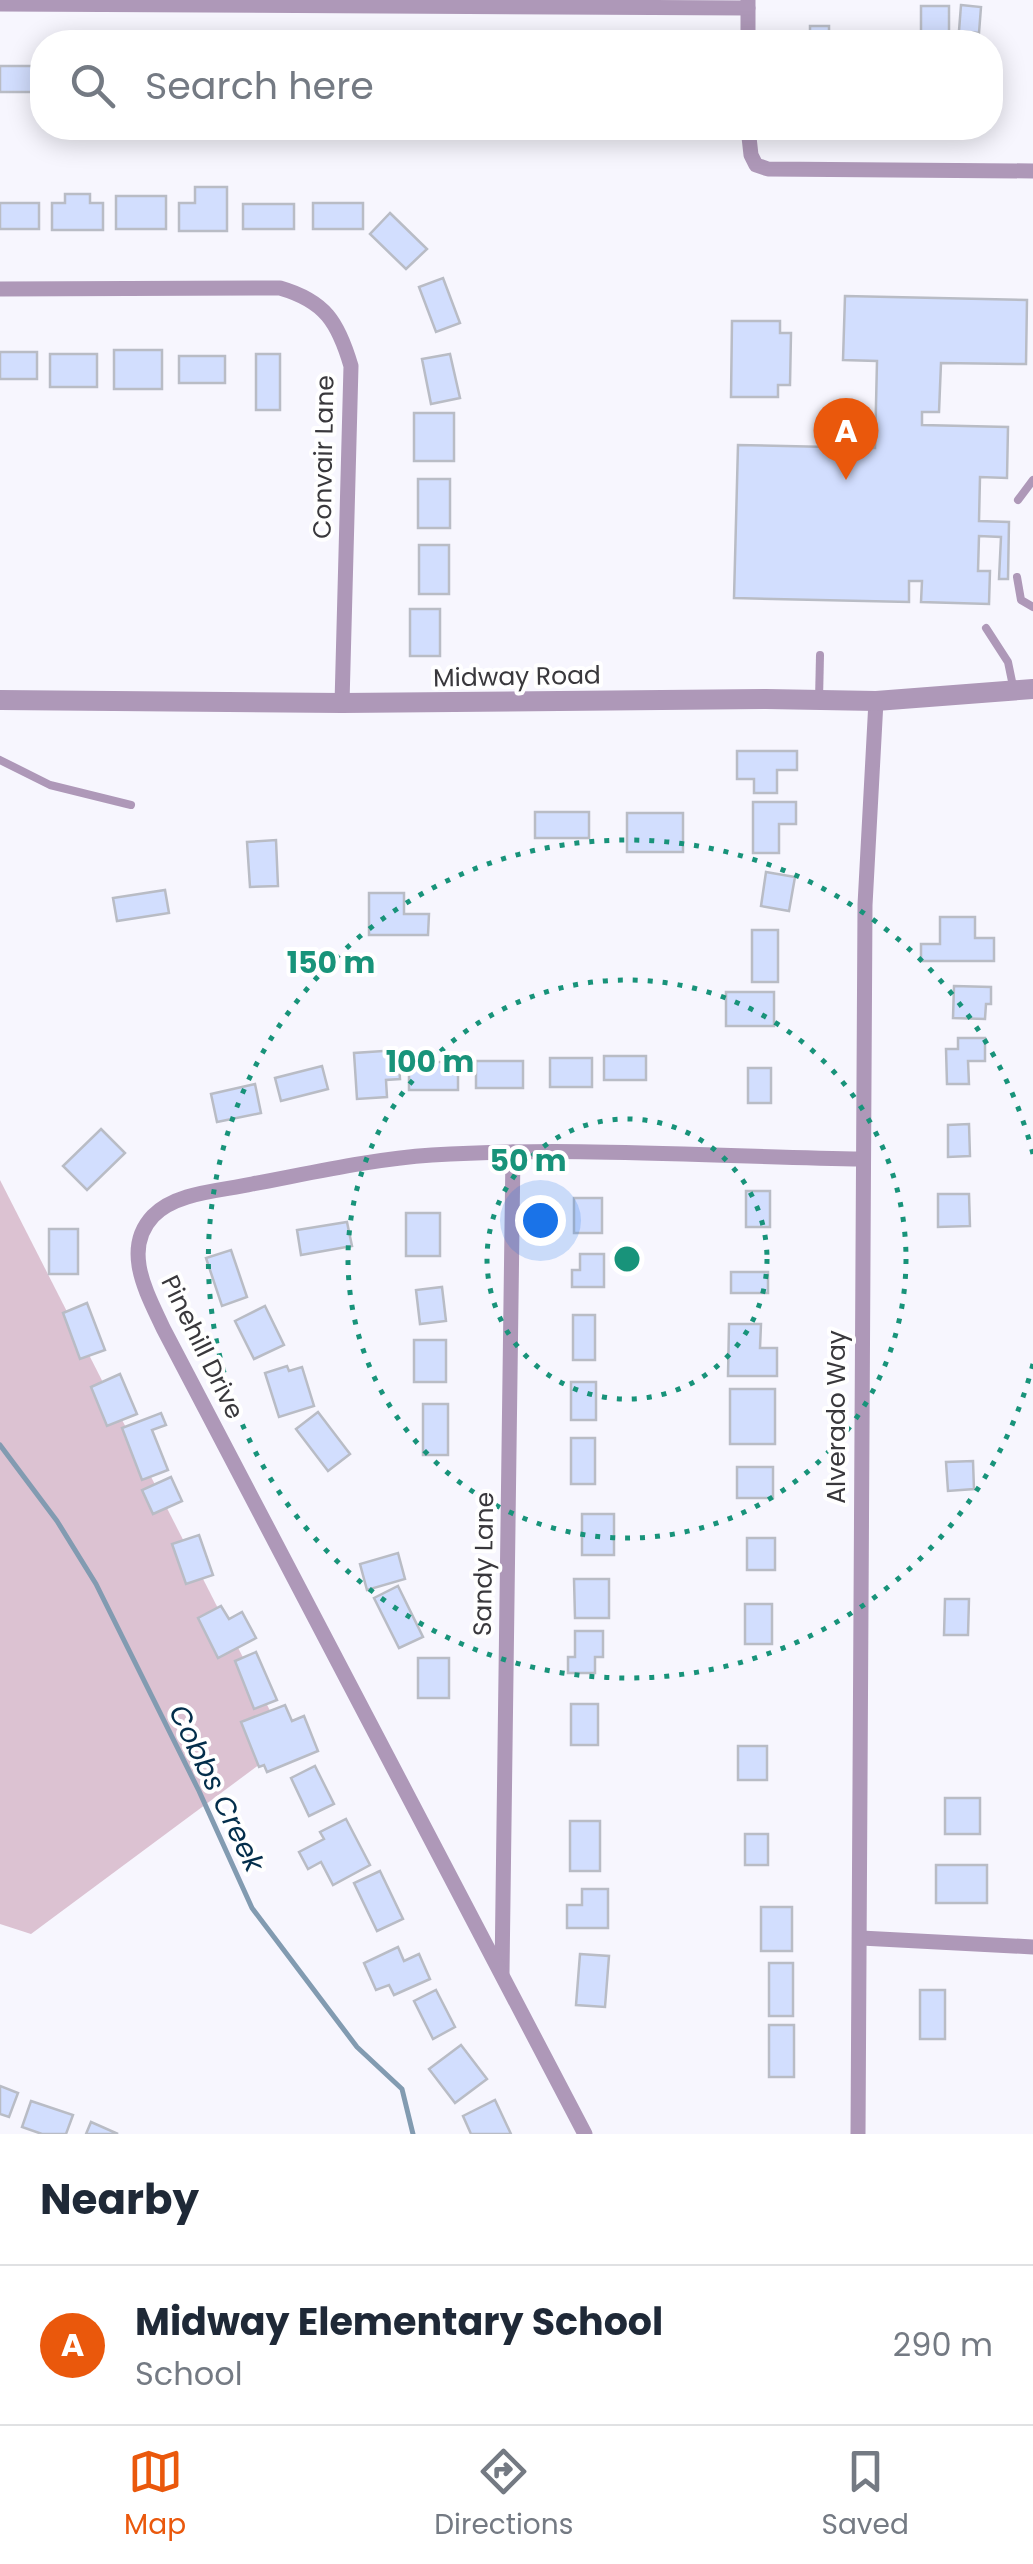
<!DOCTYPE html>
<style>
body{margin:0;font-family:Poppins,sans-serif;background:#f2f2f3;color:#1f2937}
.you{position:absolute;left:540px;top:1220px;width:35px;height:35px;margin:-25px;border:8px solid #fff;border-radius:50%;background:#1a73e8;box-shadow:0 0 0 15px #1a73e833}
.badge{display:grid;place-items:center;width:65px;height:65px;border-radius:50%;background:#ea580c;color:#fff;font-size:32px;font-weight:700}
.pin{position:absolute;translate:-50% -82px;filter:drop-shadow(0 2px 5px #0008)}
.pin::after{content:'';position:absolute;top:52px;width:35px;height:30px;background:inherit;clip-path:polygon(0 0,100% 0,50% 100%)}
.list{margin:0;padding:0;list-style:none}
h2{display:flex;justify-content:space-between;align-items:center;height:130px;margin:0;padding:0 40px;font-size:42px}
h2 small{font-size:32px;font-weight:400;color:#747a83}
.list li{display:grid;grid-template-columns:65px 1fr auto;gap:30px;align-items:center;box-sizing:border-box;height:160px;padding:0 40px;border-top:2px solid #e0e1e3}
.list b{display:block;font-size:38px;white-space:nowrap}
.list p{margin:0;font-size:32px;white-space:nowrap;color:#747a83}
.list em{font-size:32px;font-style:normal;color:#747a83}
.icon{flex:none;width:55px;height:55px;fill:none;stroke:currentColor;stroke-width:2;stroke-linecap:round;stroke-linejoin:round}
.map{position:relative;flex:none;width:1033px;height:2134px;overflow:hidden}
.search{position:absolute;background:#fff;box-shadow:0 5px 25px #0003;left:30px;right:30px;top:30px;height:110px;display:flex;align-items:center;gap:25px;box-sizing:border-box;padding:0 35px;border-radius:40px;color:#747a83;font-size:38px}
.sheet{height:290px;background:#fff}
nav{display:flex;justify-content:space-around;align-items:center;box-sizing:border-box;height:140px;border-top:2px solid #e0e1e3;background:#fff;font-size:28px;color:#747a83}
nav a{display:grid;justify-items:center;gap:5px}
nav .on{color:#ea580c}
.map>svg:first-child{display:block}
.green{fill:#dcc2d2}
.lines{fill:none;stroke-linecap:round;stroke-linejoin:round}
.stream{stroke:#829bb1;stroke-width:5}
.building{fill:#d2defe;stroke:#b9bcc5;stroke-width:2.5}
.service{stroke:#ae98b8;stroke-width:8}
.minor{stroke:#ae98b8;stroke-width:15}
.tertiary{stroke:#ae98b8;stroke-width:20}
.ring{fill:none;stroke:#18937a;stroke-width:5;stroke-dasharray:5 10}
.labels{text-anchor:middle;stroke-width:8;stroke-linejoin:round;paint-order:stroke}
.street-label{font-size:25px;fill:#39383c;stroke:#fff}
.water-label{font-size:28px;font-style:italic;fill:#032e4b;stroke:#fff}
.centre{fill:#18937a;stroke:#fff;stroke-width:5}
.ring-label{font-size:30px;text-anchor:middle;font-weight:bold;fill:#18937a;stroke:#fff;stroke-width:8;stroke-linejoin:round;paint-order:stroke}
</style>
<div class="map">
<svg width="1033" height="2134" viewBox="0 0 1033 2134">
<rect width="100%" height="100%" fill="#f7f6fe"/>
<polygon class="green" points="0,1180 287,1744 31,1934 0,1924"/>
<g class="lines">
<polyline class="stream" points="0,1445 57,1521 96,1584 199,1791 252,1908 357,2047 402,2089 413,2134"/>
</g>
<g class="building">
<polygon points="961,5 981,7 979,33 959,31"/>
<rect x="921" y="6" width="28" height="27"/>
<rect x="810" y="26" width="19" height="16"/>
<rect x="0" y="66" width="33" height="26"/>
<polygon points="195,187 227,187 227,231 179,231 179,203 195,203"/>
<polygon points="65,194 90,194 90,203 103,203 103,230 52,230 52,203 65,203"/>
<rect x="116" y="196" width="50" height="33"/>
<rect x="0" y="203" width="39" height="26"/>
<rect x="313" y="203" width="50" height="26"/>
<rect x="243" y="204" width="51" height="25"/>
<polygon points="390,213 427,249 406,269 370,234"/>
<polygon points="443,278 460,323 436,332 419,287"/>
<polygon points="845,296 1027,300 1026,364 941,363 939,412 922,412 922,425 1008,427 1007,478 980,477 979,521 1009,522 1008,579 999,579 1001,537 979,536 978,571 990,571 989,604 921,602 922,581 909,581 909,602 734,598 738,445 875,448 877,361 843,360"/>
<polygon points="732,321 780,321 780,333 791,333 790,385 778,385 778,397 731,397"/>
<rect x="114" y="350" width="48" height="39"/>
<rect x="0" y="352" width="37" height="27"/>
<rect x="50" y="354" width="47" height="33"/>
<rect x="256" y="354" width="24" height="56"/>
<polygon points="450,354 460,398 431,404 422,359"/>
<rect x="179" y="356" width="46" height="27"/>
<rect x="414" y="413" width="40" height="48"/>
<rect x="418" y="479" width="32" height="49"/>
<rect x="419" y="545" width="30" height="49"/>
<rect x="410" y="609" width="30" height="47"/>
<polygon points="737,751 797,751 797,770 777,770 777,793 754,793 754,779 737,779"/>
<polygon points="753,802 796,802 796,824 779,824 779,853 753,853"/>
<rect x="535" y="812" width="54" height="26"/>
<rect x="627" y="813" width="56" height="39"/>
<polygon points="276,840 278,886 250,887 247,842"/>
<polygon points="766,872 795,877 789,911 761,906"/>
<polygon points="165,890 169,913 117,921 113,898"/>
<polygon points="369,893 404,893 404,914 429,914 428,935 369,935"/>
<polygon points="940,917 975,917 975,938 994,938 994,961 921,961 921,944 940,944"/>
<rect x="752" y="930" width="26" height="52"/>
<polygon points="954,986 991,987 991,1004 986,1004 985,1019 953,1018"/>
<rect x="726" y="992" width="48" height="34"/>
<polygon points="958,1038 985,1038 985,1061 968,1061 969,1084 947,1084 946,1049 958,1049"/>
<polygon points="398,1050 400,1079 386,1080 387,1097 357,1099 354,1053"/>
<rect x="604" y="1056" width="42" height="24"/>
<rect x="550" y="1058" width="42" height="29"/>
<rect x="476" y="1061" width="47" height="27"/>
<rect x="409" y="1062" width="49" height="28"/>
<polygon points="322,1066 328,1089 281,1101 275,1078"/>
<rect x="748" y="1068" width="23" height="35"/>
<polygon points="255,1084 261,1113 217,1122 211,1094"/>
<polygon points="969,1124 970,1156 948,1157 948,1125"/>
<polygon points="101,1129 125,1153 87,1190 63,1166"/>
<rect x="746" y="1191" width="24" height="36"/>
<polygon points="938,1194 969,1194 970,1226 938,1227"/>
<rect x="574" y="1198" width="28" height="35"/>
<rect x="406" y="1213" width="34" height="43"/>
<polygon points="347,1222 352,1246 301,1255 297,1230"/>
<rect x="49" y="1229" width="29" height="45"/>
<polygon points="231,1250 247,1297 222,1306 206,1258"/>
<polygon points="580,1254 604,1254 604,1287 572,1287 572,1270 580,1270"/>
<rect x="731" y="1272" width="37" height="21"/>
<polygon points="442,1287 446,1321 420,1324 416,1290"/>
<polygon points="87,1303 105,1350 80,1359 63,1313"/>
<polygon points="265,1306 284,1345 254,1359 235,1321"/>
<rect x="573" y="1315" width="22" height="45"/>
<polygon points="729,1324 761,1324 760,1348 777,1348 777,1376 728,1376"/>
<rect x="414" y="1340" width="32" height="42"/>
<polygon points="287,1366 289,1371 302,1367 314,1406 279,1417 265,1373"/>
<polygon points="120,1374 137,1414 107,1426 91,1387"/>
<rect x="571" y="1382" width="25" height="38"/>
<rect x="730" y="1389" width="45" height="55"/>
<rect x="423" y="1404" width="25" height="51"/>
<polygon points="318,1412 350,1454 328,1471 296,1429"/>
<polygon points="161,1413 166,1425 152,1430 168,1470 142,1480 122,1428"/>
<rect x="571" y="1438" width="24" height="46"/>
<polygon points="973,1461 974,1489 948,1491 946,1462"/>
<rect x="737" y="1467" width="36" height="31"/>
<polygon points="171,1477 182,1501 153,1514 142,1490"/>
<rect x="582" y="1514" width="32" height="41"/>
<polygon points="199,1535 213,1575 186,1584 172,1544"/>
<rect x="747" y="1538" width="28" height="32"/>
<polygon points="398,1553 405,1579 367,1590 360,1564"/>
<polygon points="574,1579 609,1579 609,1618 575,1618"/>
<polygon points="398,1586 423,1637 399,1648 374,1598"/>
<polygon points="945,1599 969,1599 968,1635 944,1635"/>
<rect x="745" y="1604" width="27" height="40"/>
<polygon points="221,1606 229,1619 242,1612 256,1638 218,1658 198,1618"/>
<polygon points="575,1631 603,1631 603,1657 595,1657 595,1673 568,1673 568,1657 575,1657"/>
<polygon points="256,1652 277,1700 254,1709 235,1661"/>
<rect x="418" y="1658" width="31" height="40"/>
<rect x="571" y="1704" width="27" height="41"/>
<polygon points="285,1705 292,1721 304,1716 318,1751 267,1772 264,1765 259,1767 241,1722"/>
<rect x="738" y="1746" width="29" height="34"/>
<polygon points="315,1766 334,1804 309,1816 291,1778"/>
<rect x="945" y="1798" width="35" height="36"/>
<polygon points="346,1819 370,1865 333,1885 321,1862 308,1869 299,1852 324,1839 320,1832"/>
<rect x="570" y="1821" width="30" height="50"/>
<rect x="745" y="1834" width="23" height="31"/>
<rect x="936" y="1865" width="51" height="38"/>
<polygon points="380,1871 403,1919 377,1931 354,1883"/>
<polygon points="582,1889 608,1889 608,1928 567,1928 567,1905 582,1905"/>
<rect x="761" y="1907" width="31" height="44"/>
<polygon points="398,1947 404,1961 419,1954 430,1979 394,1995 389,1985 376,1990 364,1963"/>
<polygon points="580,1954 609,1956 605,2007 576,2005"/>
<rect x="769" y="1963" width="24" height="53"/>
<polygon points="436,1990 455,2027 433,2039 414,2001"/>
<rect x="920" y="1990" width="25" height="49"/>
<rect x="769" y="2025" width="25" height="52"/>
<polygon points="461,2045 487,2079 455,2103 429,2069"/>
<polygon points="0,2086 18,2093 9,2117 0,2114"/>
<polygon points="495,2100 511,2134 471,2134 463,2116"/>
<polygon points="31,2101 73,2115 66,2134 42,2134 22,2127"/>
<polygon points="91,2122 118,2134 86,2134"/>
</g>
<g class="lines">
<g class="service">
<polyline points="1018,500 1033,480"/>
<polyline points="1017,577 1021,600 1033,607"/>
<polyline points="986,628 1008,662 1014,691"/>
<polyline points="819,700 820,655"/>
<polyline points="0,760 50,785 131,805"/>
</g>
<g class="minor">
<polyline points="748,0 748,42"/>
<polyline points="0,4 748,8"/>
<polyline points="748,128 751,155 756,165 768,169 1033,171"/>
<path d="M0,289L280,288C325,301 338,322 351,366L342,703"/>
<polyline points="861,1938 1033,1947"/>
<polyline points="502,1973 513,1152"/>
<path d="M585,2134L163,1328C148,1295 121,1250 153,1216C176,1192 221,1191 252,1184C311,1173 372,1159 432,1155C574,1146 721,1157 863,1159"/>
<polyline points="858,2134 865,905 876,701"/>
</g>
<polyline class="tertiary" points="0,700 342,703 766,699 876,701 1033,689"/>
</g>
<g class="ring">
<circle cx="627" cy="1259" r="140"/>
<circle cx="627" cy="1259" r="279"/>
<path d="M1033 1364A419 419 0 1 1 1033 1154"/>
</g>
<g class="labels">
<g class="street-label">
<text transform="translate(323 457) rotate(-89)" y="9">Convair Lane</text>
<text transform="translate(517 676) rotate(-1)" y="9">Midway Road</text>
<text transform="translate(203 1347) rotate(64)" y="9">Pinehill Drive</text>
<text transform="translate(836 1417) rotate(-90)" y="9">Alverado Way</text>
<text transform="translate(483 1564) rotate(-89)" y="9">Sandy Lane</text>
</g>
<g class="water-label">
<text transform="translate(217 1788) rotate(64)" y="10">Cobbs Creek</text>
</g>
</g>
<circle cx="627" cy="1259" r="15" class="centre"/>
<g class="ring-label">
<text x="331" y="973">150 m</text>
<text x="430" y="1072">100 m</text>
<text x="528" y="1171">50 m</text>
</g>
</svg>
<div class="you"></div>
<div class="pin badge" style="left:846px;top:480px">A</div>
<div class="search"><svg class="icon" aria-label="search" viewBox="0 0 24 24"><circle cx="10" cy="10" r="6"/><path d="M15 15l6 6"/></svg>Search here</div>
</div>
<section class="sheet">
<h2>Nearby<small></small></h2>
<ul class="list">
<li><span class="badge">A</span><div><b>Midway Elementary School</b><p>School</p></div><em>290 m</em></li>
</ul>
</section>
<nav>
<a class="on"><svg class="icon" aria-label="map" viewBox="0 0 24 24"><path d="M3 6l6-2 6 2 6-2v14l-6 2-6-2-6 2zM9 4v14M15 6v14"/></svg>Map</a>
<a><svg class="icon" aria-label="directions" viewBox="0 0 24 24"><path d="M12 3l9 9-9 9-9-9zM9 14v-3h6M13 9l2 2-2 2"/></svg>Directions</a>
<a><svg class="icon" aria-label="saved" viewBox="0 0 24 24"><path d="M7 4h10v16l-5-4-5 4z"/></svg>Saved</a>
</nav>
